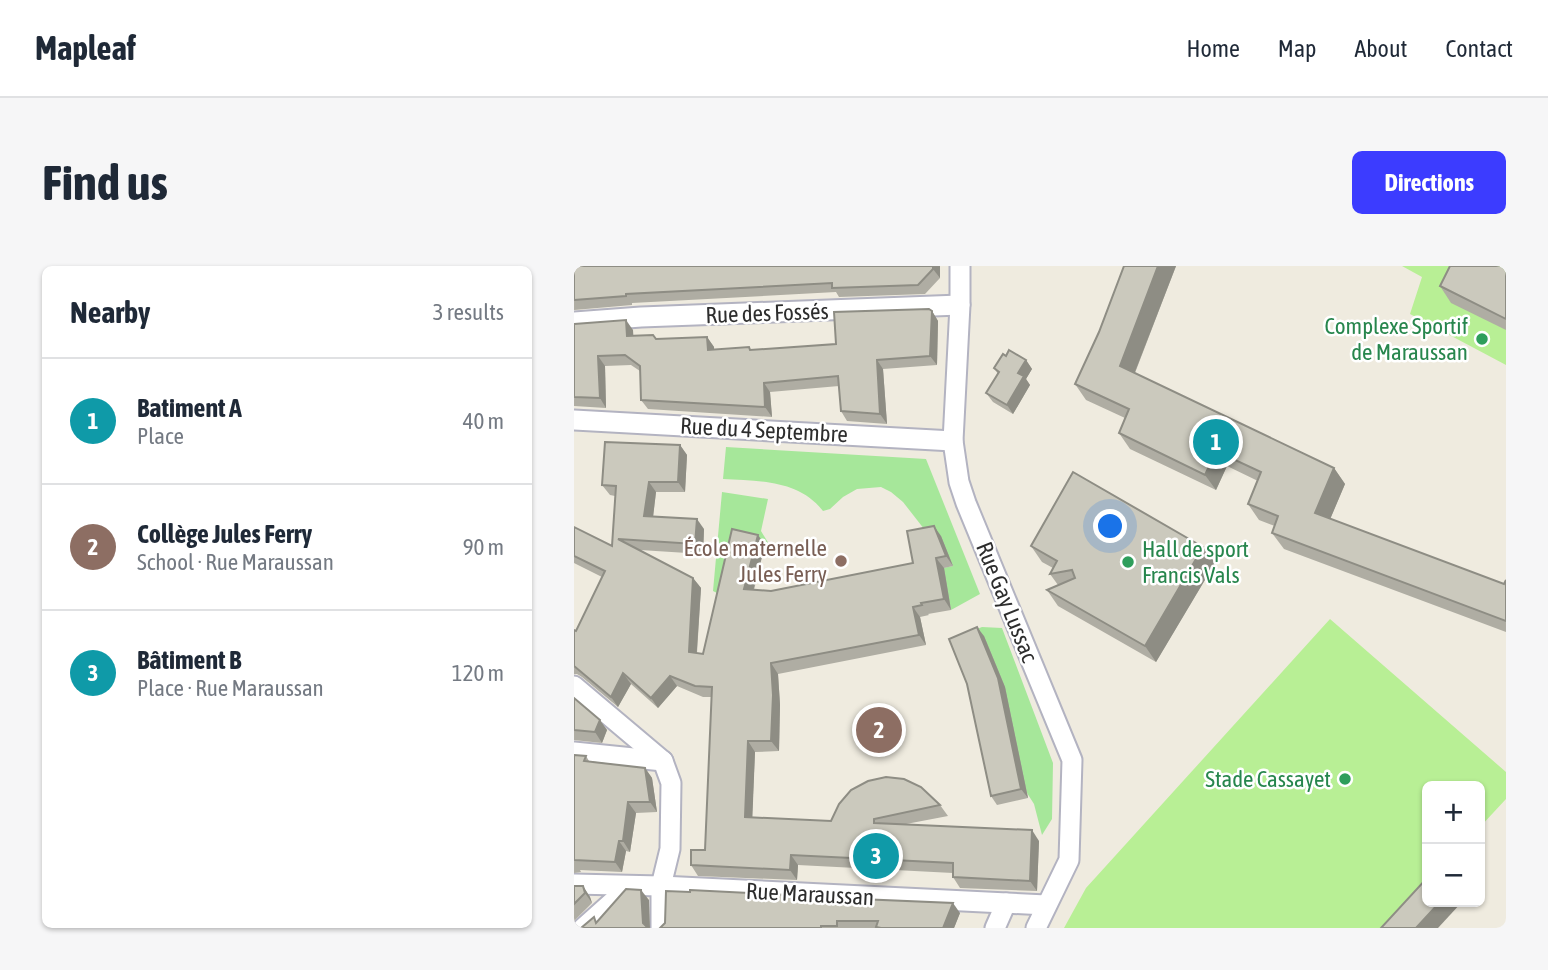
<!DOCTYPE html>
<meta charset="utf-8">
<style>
body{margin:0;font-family:"Asap Condensed",sans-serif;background:#f6f6f7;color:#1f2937}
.controls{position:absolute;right:21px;bottom:21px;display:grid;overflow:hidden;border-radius:10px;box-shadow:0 2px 5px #0004}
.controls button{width:63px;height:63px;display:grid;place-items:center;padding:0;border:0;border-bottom:2px solid #e0e1e3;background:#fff;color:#1f2937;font:35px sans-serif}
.you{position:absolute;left:537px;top:261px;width:24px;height:24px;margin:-18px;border:5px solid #fff;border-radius:50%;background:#1a73e8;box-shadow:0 0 0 10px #1a73e833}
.badge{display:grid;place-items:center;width:46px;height:46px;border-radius:50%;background:#3c3cff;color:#fff;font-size:23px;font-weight:700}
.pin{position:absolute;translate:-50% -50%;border:4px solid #fff;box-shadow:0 2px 7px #0006}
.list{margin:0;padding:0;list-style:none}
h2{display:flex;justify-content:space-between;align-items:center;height:91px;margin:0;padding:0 28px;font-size:30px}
h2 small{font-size:23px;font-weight:400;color:#747a83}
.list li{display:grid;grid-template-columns:46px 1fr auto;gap:21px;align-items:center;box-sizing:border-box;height:126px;padding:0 28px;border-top:2px solid #e0e1e3}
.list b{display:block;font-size:26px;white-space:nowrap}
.list p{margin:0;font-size:23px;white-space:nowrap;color:#747a83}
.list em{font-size:23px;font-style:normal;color:#747a83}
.map{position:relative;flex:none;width:932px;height:662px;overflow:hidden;border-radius:10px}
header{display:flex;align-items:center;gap:42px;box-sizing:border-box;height:98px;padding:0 35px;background:#fff;border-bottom:2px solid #e0e1e3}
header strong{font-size:33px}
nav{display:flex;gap:38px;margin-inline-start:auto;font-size:24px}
.intro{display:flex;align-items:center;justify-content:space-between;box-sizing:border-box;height:168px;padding:0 42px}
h1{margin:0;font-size:49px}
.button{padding:18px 32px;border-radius:10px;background:#3c3cff;color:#fff;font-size:24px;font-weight:700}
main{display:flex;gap:42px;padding:0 42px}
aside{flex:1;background:#fff;border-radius:10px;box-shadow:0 2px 5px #0004}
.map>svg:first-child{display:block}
.green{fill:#a6e79a}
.pitch{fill:#b8ef95}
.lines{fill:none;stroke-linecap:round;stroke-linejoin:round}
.minor-casing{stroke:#b3b3c1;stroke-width:23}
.minor{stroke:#fff;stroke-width:19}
.wall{fill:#afada3}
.shaded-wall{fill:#8e8d84}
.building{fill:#cbc9bd;stroke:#8e8d84;stroke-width:2}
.leisure-dot{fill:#2e9e5b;stroke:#fff;stroke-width:2.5}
.education-dot{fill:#8d6e63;stroke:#fff;stroke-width:2.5}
.labels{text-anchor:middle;stroke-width:5;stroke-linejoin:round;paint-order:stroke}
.street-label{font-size:23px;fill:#2d2d2d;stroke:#fff}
.leisure-label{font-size:23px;fill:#27864d;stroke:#fff;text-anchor:end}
.education-label{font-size:23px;fill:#785e54;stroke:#fff;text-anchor:end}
</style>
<header>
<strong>Mapleaf</strong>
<nav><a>Home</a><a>Map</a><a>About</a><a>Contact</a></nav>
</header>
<div class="intro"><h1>Find us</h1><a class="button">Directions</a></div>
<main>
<aside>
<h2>Nearby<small>3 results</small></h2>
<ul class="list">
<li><span class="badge" style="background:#0f9aa8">1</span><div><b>Batiment A</b><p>Place</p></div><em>40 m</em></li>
<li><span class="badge" style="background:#8d6e63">2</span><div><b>Collège Jules Ferry</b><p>School · Rue Maraussan</p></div><em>90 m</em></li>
<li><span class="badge" style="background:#0f9aa8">3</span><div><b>Bâtiment B</b><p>Place · Rue Maraussan</p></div><em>120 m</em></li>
</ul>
</aside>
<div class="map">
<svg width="932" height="662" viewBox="0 0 932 662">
<rect width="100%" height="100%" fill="#efebdf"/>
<g class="green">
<path d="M152,181L352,193L406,328L377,344L369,302L379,300L329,236L317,226L307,221L283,223L269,231L256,243L249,245C225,214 185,215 149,213Z"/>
<polygon points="148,226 194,233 187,265 195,278 191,279 165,274 153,332 139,325"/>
<polygon points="408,361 428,362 479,497 478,553 468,569 460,538 453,527 403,363"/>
</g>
<g class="pitch">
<polygon points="828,0 932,0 932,99 836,48 848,11"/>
<polygon points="756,353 932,506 932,533 906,561 906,520 853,520 853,617 811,662 490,662 512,622"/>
</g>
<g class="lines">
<g class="minor-casing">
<g id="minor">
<polyline points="386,0 386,39 379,175 385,216 392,237 498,494 495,594 462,662"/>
<polyline points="0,56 67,51 386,39"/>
<polyline points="0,154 379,175"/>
<polyline points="0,420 89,495 97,517 96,583 87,620 87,662"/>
<polyline points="0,486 89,495"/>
<polyline points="0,618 87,620 472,639"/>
<polyline points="9,662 56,620"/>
<polyline points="421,662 432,637"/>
</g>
</g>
<use href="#minor" class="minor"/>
</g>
<g class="wall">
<polygon points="0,0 366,0 366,12 351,28 265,31 262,26 58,37 58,39 0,44"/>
<polygon points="550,0 602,0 561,107 760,202 771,218 756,253 930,318 932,314 932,366 710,283 698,267 701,260 685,254 674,238 684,215 653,200 642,224 556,183 545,167 551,152 512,134 501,118 525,66"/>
<polygon points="932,0 932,64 877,37 866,20"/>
<polygon points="358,45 364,55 363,99 309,103 313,158 273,155 267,145 265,120 196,126 198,151 74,143 67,134 66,105 57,99 31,100 32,142 0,140 0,58 59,64 59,70 82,73 133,71 140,81 140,84 175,81 177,84 262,78"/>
<polygon points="432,90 452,94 458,103 452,113 456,119 439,148 419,136 412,127 424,108 420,102"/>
<polygon points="106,179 113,189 111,226 82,226 79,250 130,263 129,288 66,284 119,312 127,322 123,387 129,388 191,279 180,324 197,325 339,297 367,270 379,300 370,302 377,344 354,348 355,349 346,351 352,379 204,408 206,439 205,485 181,486 178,551 257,555 366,539 374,550 332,558 465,575 463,625 386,622 379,611 379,607 224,599 223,614 124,610 117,599 131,584 138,431 129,431 103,420 84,442 57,418 44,441 8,411 3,408 0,408 0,364 2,365 28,311 0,297 0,261 38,280 41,230 36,229 28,219"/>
<polygon points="457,280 629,281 641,297 582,396 484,340 473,324 484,319 476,308 479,302 468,296"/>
<polygon points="410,370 431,421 454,532 423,539 417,530"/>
<polygon points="0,432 33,464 28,477 0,474"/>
<polygon points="0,489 12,490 15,495 71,502 78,512 83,546 62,547 56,586 52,585 48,606 6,604 7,606 0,607"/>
<polygon points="0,620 9,620 16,631 18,637 0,655"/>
<polygon points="216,630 386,647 380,662 86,662"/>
</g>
<g class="shaded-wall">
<polygon points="359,0 366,0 366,12 359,3"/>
<polygon points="584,0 602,0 557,116 546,100"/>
<polygon points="358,45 364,55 363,99 356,90"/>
<polygon points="52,54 59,64 60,80 53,70"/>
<polygon points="133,71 140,81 141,94 134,84"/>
<polygon points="24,90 31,100 32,142 26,132"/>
<polygon points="303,94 309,103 313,158 306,148"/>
<polygon points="452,94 458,103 452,113 456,119 439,148 433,139 444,107"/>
<polygon points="190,117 196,126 198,151 191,141"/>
<polygon points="106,179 113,189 111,226 104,216"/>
<polygon points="642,185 653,200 642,224 631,209"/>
<polygon points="760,202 771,218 752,263 741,247"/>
<polygon points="75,216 82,226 78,260 70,250"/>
<polygon points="123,253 130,263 129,288 121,278"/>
<polygon points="360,260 367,270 379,300 372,290"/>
<polygon points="184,269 191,279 177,333 170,323"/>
<polygon points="629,281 641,297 582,396 571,380"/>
<polygon points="362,292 370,302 377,344 370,333"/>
<polygon points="119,312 127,322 122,397 115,386"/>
<polygon points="339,341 346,351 352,379 345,369"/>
<polygon points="403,361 410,370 431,421 454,532 447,523"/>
<polygon points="197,397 204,408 206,439 205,485 197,475"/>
<polygon points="49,407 57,418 44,441 37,431"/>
<polygon points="96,410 103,420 84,442 77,432"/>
<polygon points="26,454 33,464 28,477 21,466"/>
<polygon points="174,475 181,486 178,561 171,551"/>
<polygon points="71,502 78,512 83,546 76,536"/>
<polygon points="54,536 62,547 56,586 49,575"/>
<polygon points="458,564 465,575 463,625 456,615"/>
<polygon points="45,575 52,585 48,606 41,596"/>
<polygon points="217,589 224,599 223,614 216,604"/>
<polygon points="9,620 16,631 18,637 11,627"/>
<polygon points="67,624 75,634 76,662 72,662 69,657"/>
<polygon points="866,636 888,636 864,662 842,662"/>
<polygon points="379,637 386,647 380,662 369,662"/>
</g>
<g class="building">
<polygon points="0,0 359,0 359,3 344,19 258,22 258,17 52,28 52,30 0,34"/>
<polygon points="550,0 584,0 546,100 760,202 741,247 930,318 932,314 932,355 698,267 704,250 674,238 687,206 642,185 631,209 545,167 555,143 501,118 525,66"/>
<polygon points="876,0 932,0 932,53 866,20"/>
<polygon points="355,43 358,45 356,90 303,94 306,148 267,145 264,110 190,117 191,141 67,134 66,100 51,89 24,90 26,132 0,131 0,58 52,54 53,70 79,69 82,73 133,71 134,84 175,81 176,84 262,78 260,46"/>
<polygon points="435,84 452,94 444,107 450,110 433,139 412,127 425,106 420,102 429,88 432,90"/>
<polygon points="31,176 106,179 104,216 75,216 70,250 123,253 121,278 44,273 119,312 115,386 129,388 158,263 184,269 170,323 197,325 339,297 333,265 360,260 372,290 362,292 370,333 347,337 348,339 339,341 345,369 197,397 199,429 197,475 174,475 171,551 257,555 265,538 277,524 294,515 312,511 330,513 347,521 366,539 300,553 300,557 458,564 456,615 379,611 379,597 217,589 216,604 117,599 117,584 131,584 138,421 121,420 96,410 77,432 49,407 37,431 0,400 0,364 2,365 31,305 0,290 0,261 38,280 42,220 28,219"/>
<polygon points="499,206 629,281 571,380 473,324 501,312 498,304 476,308 483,295 457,280"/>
<polygon points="403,361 424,412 447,523 417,530 393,418 375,373"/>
<polygon points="0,432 26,454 21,466 0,464"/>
<polygon points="0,489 12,490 10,495 71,502 76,536 54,536 49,575 45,575 41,596 0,594"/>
<polygon points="853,612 853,636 866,636 842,662 807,662"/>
<polygon points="0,620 9,620 11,627 0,638"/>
<polygon points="52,623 67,624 69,657 74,662 7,662 20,651 22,657"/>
<polygon points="116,624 215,629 215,630 379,637 369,662 307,662 302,661 304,655 263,655 263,660 247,660 247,662 86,662 91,657 92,625 116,626"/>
</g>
<g class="leisure-dot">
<circle cx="908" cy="73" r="7"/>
<circle cx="554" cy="296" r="7"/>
<circle cx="771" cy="513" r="7"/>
</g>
<circle class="education-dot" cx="267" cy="295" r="7"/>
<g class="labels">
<g class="street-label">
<text transform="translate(193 47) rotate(-2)" y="8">Rue des Fossés</text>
<text transform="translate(190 164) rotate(3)" y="8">Rue du 4 Septembre</text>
<text transform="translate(433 336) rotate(68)" y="8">Rue Gay Lussac</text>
<text transform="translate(236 628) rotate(3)" y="8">Rue Maraussan</text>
</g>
<g class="leisure-label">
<text x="894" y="68">Complexe Sportif<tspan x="894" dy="26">de Maraussan</tspan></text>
<text x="568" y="291" text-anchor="start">Hall de sport<tspan x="568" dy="26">Francis Vals</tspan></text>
<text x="757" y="521">Stade Cassayet</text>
</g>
<g class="education-label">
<text x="253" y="290">École maternelle<tspan x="253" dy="26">Jules Ferry</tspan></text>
</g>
</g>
</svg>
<div class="controls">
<button>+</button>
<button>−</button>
</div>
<div class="you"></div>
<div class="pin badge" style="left:642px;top:176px;background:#0f9aa8">1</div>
<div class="pin badge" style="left:305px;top:464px;background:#8d6e63">2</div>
<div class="pin badge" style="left:302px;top:590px;background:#0f9aa8">3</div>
</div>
</main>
